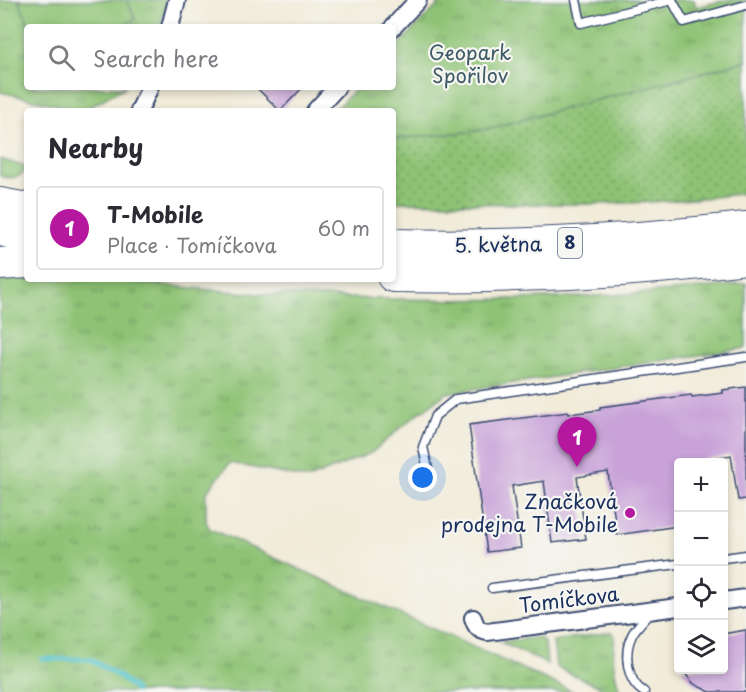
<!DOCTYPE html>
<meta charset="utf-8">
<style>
body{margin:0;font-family:"Playpen Sans",sans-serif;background:#f7f7f7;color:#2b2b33}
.controls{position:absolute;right:18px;bottom:18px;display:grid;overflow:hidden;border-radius:6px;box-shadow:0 3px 9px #0003}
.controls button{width:54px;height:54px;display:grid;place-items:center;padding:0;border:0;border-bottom:2px solid #e1e1e2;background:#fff;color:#2b2b33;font:30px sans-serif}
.you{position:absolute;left:423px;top:478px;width:21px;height:21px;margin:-15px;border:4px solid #fff;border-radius:50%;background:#1a73e8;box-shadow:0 0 0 9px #1a73e833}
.badge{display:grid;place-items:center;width:39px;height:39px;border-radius:50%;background:#b5179e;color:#fff;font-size:20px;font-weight:700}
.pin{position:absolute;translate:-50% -50px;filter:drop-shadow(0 2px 3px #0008)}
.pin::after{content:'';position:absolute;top:32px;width:21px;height:18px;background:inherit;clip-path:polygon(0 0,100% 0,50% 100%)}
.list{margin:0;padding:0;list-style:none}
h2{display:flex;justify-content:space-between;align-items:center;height:78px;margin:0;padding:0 24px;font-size:26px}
h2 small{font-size:20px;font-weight:400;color:#7c7c81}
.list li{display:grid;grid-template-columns:39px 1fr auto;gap:18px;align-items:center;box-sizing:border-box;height:84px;margin:0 12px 12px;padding:0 12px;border:2px solid #e1e1e2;border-radius:6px}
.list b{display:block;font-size:22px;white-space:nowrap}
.list p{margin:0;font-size:20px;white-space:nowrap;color:#7c7c81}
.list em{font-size:20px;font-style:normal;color:#7c7c81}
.icon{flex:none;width:33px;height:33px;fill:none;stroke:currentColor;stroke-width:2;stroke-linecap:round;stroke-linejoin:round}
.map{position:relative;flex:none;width:746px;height:692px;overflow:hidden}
.search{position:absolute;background:#fff;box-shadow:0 3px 9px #0003;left:24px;top:24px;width:372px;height:66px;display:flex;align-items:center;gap:15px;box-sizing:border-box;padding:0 21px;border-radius:6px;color:#7c7c81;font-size:22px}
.panel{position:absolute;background:#fff;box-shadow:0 3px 9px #0003;left:24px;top:108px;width:372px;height:174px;border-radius:6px}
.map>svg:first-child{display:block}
.grass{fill:url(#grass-tufts);stroke:#54796a;stroke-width:1.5}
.garden{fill:url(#garden-dots);stroke:#54796a;stroke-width:1.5}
.pitch{fill:#8ec375;stroke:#54796a;stroke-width:1.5}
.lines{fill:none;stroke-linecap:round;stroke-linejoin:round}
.stream{stroke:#57c4cb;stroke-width:5}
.building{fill:#c8a2d8}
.lane-casing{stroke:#3b4b70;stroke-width:11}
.street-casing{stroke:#3b4b70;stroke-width:20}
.highway-casing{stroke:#3b4b70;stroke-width:34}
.lane{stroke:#fff;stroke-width:8}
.street{stroke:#fff;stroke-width:16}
.highway{stroke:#fff;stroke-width:32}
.poi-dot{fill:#b5179e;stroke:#f6f6f2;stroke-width:2}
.labels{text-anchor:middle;stroke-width:4.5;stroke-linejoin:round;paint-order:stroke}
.shield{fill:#f6f6f2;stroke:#5d6b8a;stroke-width:1.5}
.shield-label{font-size:18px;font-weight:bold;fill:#1b2f5e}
.park-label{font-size:20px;fill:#3e5b65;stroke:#f6f6f2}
.street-label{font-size:20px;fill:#1b2f5e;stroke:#f6f6f2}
.poi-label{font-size:20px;fill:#1b2f5e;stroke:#f6f6f2;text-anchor:end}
</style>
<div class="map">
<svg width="746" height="692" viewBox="0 0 746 692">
<defs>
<pattern id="grass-tufts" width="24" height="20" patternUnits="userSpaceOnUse" patternTransform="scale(1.5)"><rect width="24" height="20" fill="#8ec375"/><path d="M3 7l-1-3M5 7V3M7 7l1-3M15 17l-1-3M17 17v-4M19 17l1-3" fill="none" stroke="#739f63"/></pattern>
<pattern id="garden-dots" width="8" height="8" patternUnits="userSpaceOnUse" patternTransform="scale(1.5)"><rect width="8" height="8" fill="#8ec375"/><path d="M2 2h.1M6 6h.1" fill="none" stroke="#739f63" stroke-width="1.8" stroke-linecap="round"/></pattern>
</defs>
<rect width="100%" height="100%" fill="#f6f6f2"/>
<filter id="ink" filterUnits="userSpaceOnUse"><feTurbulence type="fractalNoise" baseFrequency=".0167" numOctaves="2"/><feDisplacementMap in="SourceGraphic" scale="12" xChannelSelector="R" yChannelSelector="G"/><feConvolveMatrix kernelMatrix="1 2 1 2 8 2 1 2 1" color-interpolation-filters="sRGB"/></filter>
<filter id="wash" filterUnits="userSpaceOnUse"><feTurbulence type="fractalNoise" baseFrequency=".008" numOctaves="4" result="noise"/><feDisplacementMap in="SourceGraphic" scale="24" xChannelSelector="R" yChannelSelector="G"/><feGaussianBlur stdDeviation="1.35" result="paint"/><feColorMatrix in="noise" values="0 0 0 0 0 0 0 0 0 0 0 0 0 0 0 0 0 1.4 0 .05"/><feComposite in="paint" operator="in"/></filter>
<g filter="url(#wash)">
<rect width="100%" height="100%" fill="#f1ebd8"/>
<g class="grass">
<polygon points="0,0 22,0 19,2 30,27 27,27 27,87 125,87 83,111 0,92"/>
<polygon points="127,0 167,0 160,27 117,27 135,19"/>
<polygon points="443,0 694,0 696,7 727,0 746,0 746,61 479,131 393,139 393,111 334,111 357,87 393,87 393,50"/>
<path d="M0,159L26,167C24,179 10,179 0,176Z"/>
<path d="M27,277V279C51,279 76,277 99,279C160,284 220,292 280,295C435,303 592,302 746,283V348L447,393L411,419L371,453L308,479L230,463L206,493V522L210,529L574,692H0V278Z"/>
<path d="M612,632L615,636C612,661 613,668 620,692H611L556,667L553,641Z"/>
<path d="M539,637C547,643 546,654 547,664L500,642Z"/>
</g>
<path class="garden" d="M746,61V193C629,209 511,204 393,202V139L479,131Z"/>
<polygon class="pitch" points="22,0 127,0 135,19 117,27 30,27 19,1"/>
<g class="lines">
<polyline class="stream" points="42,659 90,659 120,677 135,690"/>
</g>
<g id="blocks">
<g class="building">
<polygon points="256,87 303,87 280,111"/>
<polygon points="746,387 746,499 738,500 731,455 700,460 701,462 678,462 678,526 617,535 608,472 577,477 586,539 552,543 544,481 512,486 521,548 487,552 469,425 568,412 568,414 600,410 600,407 691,395 692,397 723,393 723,390"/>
<polygon points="746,630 746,692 710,692 694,684 681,669 723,669 723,634"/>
</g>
</g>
</g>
<g filter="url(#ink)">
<use href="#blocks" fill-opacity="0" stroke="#3b4b70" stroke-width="1.5"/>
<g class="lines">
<g class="lane-casing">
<g id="lane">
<polyline points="576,0 581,23 672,0"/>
<polyline points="672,0 684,22 746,5"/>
<polyline points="428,469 423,447 435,416 456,399 746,357"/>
<polyline points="724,558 746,555"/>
<polyline points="492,588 678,564"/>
<path d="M644,692C627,682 623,653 632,635C636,627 645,619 650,612"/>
</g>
</g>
<g class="street-casing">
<g id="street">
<polyline points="170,27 177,0"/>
<polyline points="393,27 418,0"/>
<polyline points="139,111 150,87"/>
<polyline points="315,111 337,87"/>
<polyline points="724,601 746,598"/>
<path d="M473,618C476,627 478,630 487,632L678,607"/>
</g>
</g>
<g class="highway-casing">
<g id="highway">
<polyline points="0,204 27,209"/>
<polyline points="0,230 27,235"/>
<path d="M393,245C511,248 628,241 746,228"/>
<polyline points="0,264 27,262"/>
<path d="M393,276C511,278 629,272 746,258"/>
</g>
</g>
<use href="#lane" class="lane"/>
<use href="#street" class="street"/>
<use href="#highway" class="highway"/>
</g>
</g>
<circle class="poi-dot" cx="630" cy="513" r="6"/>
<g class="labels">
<rect class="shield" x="558" y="228" width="24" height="30" rx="4.5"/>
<g class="shield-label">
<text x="570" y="249">8</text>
</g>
<g class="park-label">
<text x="470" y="60">Geopark<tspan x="470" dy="23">Spořilov</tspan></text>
</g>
<g class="street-label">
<text transform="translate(498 245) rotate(-1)" y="7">5. května</text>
<text transform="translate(569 600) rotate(-7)" y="7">Tomíčkova</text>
</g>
<g class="poi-label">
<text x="618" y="509">Značková<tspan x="618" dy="23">prodejna T-Mobile</tspan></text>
</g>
</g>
</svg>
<div class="controls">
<button>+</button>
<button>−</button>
<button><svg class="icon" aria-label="locate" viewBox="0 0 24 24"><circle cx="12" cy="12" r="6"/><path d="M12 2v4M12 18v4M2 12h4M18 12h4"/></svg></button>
<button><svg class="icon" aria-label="layers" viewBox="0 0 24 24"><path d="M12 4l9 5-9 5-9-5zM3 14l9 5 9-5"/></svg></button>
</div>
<div class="you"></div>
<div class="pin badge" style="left:577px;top:467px">1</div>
<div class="search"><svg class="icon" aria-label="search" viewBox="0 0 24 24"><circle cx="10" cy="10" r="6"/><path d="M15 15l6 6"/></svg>Search here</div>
<section class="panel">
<h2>Nearby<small></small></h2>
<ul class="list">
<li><span class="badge">1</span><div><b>T-Mobile</b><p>Place · Tomíčkova</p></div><em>60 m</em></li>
</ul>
</section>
</div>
